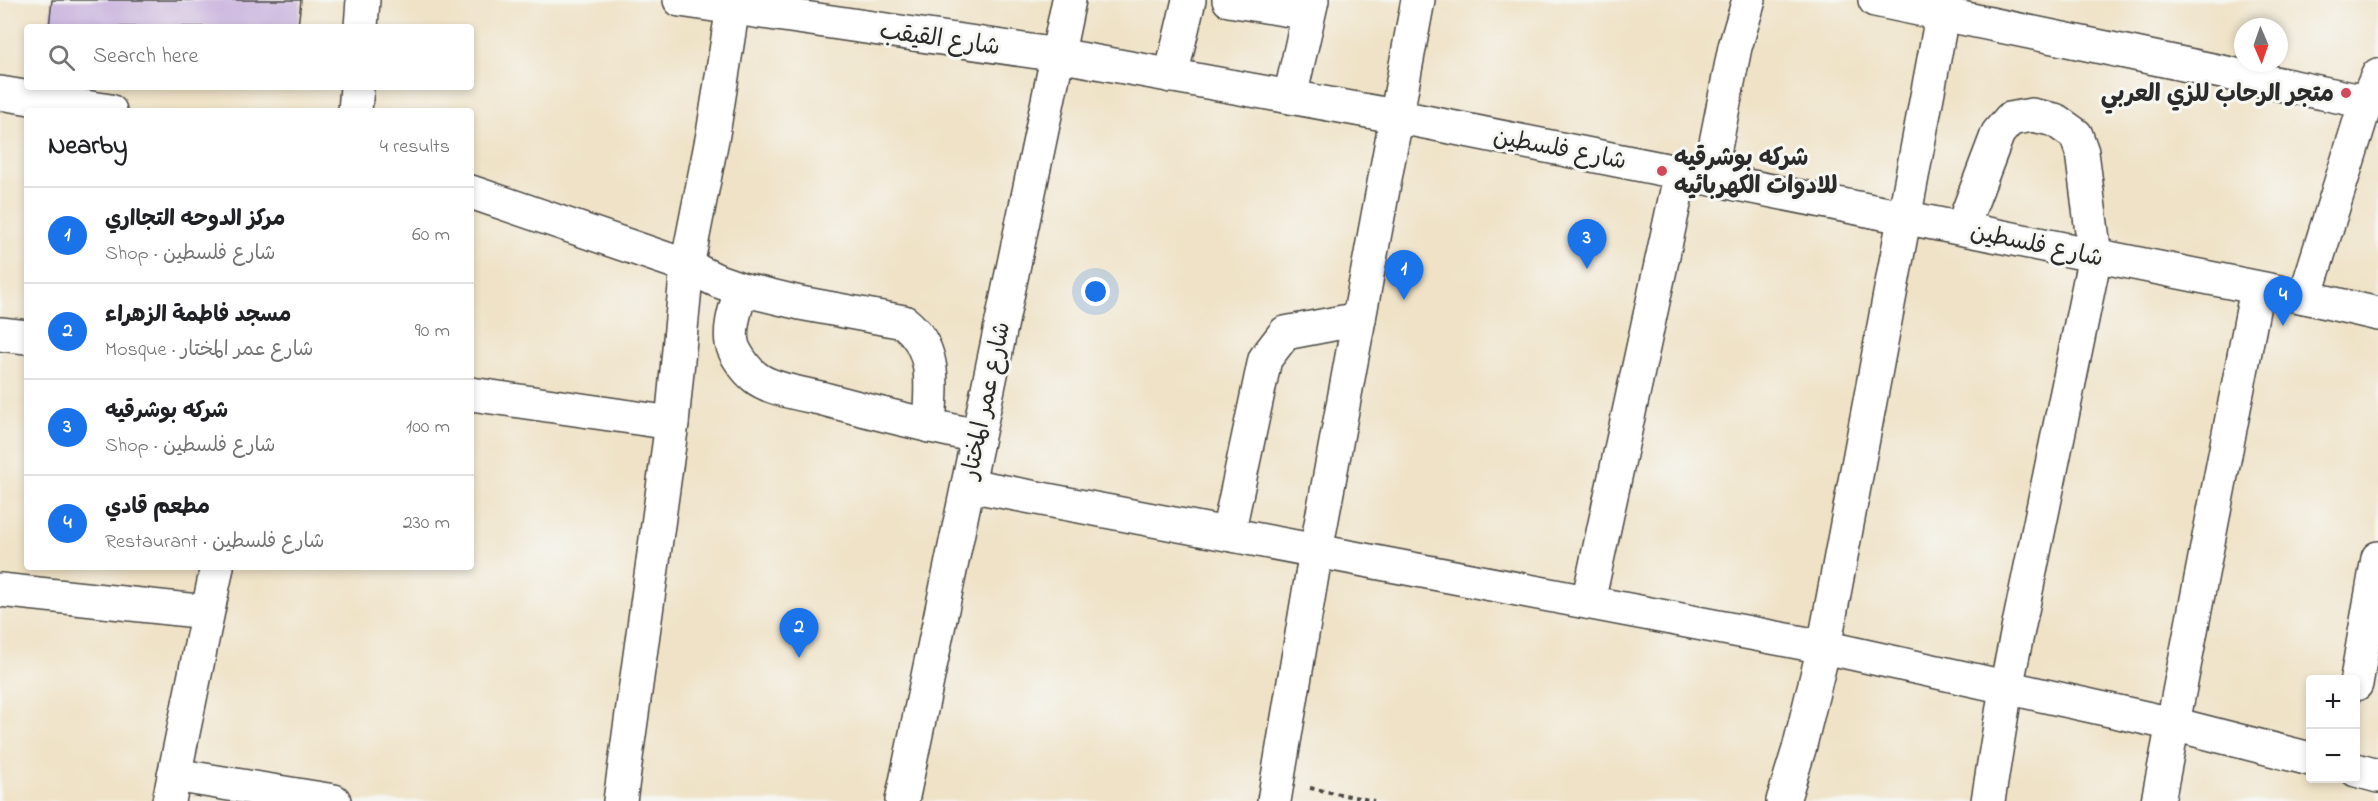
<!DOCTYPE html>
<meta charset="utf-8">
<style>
body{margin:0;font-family:"Indie Flower","Playpen Sans Arabic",sans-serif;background:#f6f6f6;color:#202124}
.controls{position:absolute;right:18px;bottom:18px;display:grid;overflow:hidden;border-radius:6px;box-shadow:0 3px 9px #0003}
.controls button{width:54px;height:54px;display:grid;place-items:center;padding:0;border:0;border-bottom:2px solid #e0e0e0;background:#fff;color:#202124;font:30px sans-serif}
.compass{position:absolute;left:2234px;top:18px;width:54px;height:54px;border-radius:50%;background:#fff;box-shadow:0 3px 9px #0003;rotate:178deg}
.you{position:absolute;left:1096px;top:292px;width:21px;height:21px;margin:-15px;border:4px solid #fff;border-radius:50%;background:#1a73e8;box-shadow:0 0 0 9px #1a73e833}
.badge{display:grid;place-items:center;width:39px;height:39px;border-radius:50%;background:#1a73e8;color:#fff;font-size:20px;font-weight:700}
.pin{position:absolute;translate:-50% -50px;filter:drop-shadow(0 2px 3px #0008)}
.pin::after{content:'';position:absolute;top:32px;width:21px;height:18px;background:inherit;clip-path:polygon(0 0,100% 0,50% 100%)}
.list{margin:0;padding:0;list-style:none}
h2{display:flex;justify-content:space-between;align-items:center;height:78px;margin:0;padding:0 24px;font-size:26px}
h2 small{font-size:20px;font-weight:400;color:#757577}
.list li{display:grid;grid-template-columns:39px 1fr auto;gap:18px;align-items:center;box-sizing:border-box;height:96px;padding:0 24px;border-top:2px solid #e0e0e0}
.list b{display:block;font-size:22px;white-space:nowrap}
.list p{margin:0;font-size:20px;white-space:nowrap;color:#757577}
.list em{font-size:20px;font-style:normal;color:#757577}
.icon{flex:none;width:33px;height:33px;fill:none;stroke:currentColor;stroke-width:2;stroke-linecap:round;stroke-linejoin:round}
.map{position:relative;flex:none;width:2378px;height:801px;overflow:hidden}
.search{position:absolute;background:#fff;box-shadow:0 3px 9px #0003;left:24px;top:24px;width:450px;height:66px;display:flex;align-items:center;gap:15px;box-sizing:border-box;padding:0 21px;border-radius:6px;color:#757577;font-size:22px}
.panel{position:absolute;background:#fff;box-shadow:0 3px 9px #0003;left:24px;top:108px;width:450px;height:462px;border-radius:6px}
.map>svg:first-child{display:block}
.building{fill:#c7b0dd}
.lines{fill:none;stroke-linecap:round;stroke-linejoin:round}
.minor-casing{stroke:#484642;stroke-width:36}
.path{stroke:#484642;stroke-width:4;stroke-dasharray:4.5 4.5;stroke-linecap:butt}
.minor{stroke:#fff;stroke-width:33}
.poi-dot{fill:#d1495b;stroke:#f6f6f2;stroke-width:2}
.labels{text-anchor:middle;stroke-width:6;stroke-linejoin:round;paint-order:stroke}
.street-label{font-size:24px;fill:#2b2b2b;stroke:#f6f6f2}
.poi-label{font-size:24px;font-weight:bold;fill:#2b2b2b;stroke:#f6f6f2;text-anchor:end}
</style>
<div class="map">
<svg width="2378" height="801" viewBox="0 0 2378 801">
<rect width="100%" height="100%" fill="#f6f6f2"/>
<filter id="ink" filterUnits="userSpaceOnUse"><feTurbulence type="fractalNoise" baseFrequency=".0167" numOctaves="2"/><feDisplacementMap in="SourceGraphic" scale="12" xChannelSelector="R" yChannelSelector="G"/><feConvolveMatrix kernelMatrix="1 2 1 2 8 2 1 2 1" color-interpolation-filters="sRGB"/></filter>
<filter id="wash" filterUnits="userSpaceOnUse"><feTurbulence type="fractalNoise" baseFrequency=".008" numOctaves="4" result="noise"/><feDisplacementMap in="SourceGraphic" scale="24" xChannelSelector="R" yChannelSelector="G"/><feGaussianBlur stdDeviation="1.35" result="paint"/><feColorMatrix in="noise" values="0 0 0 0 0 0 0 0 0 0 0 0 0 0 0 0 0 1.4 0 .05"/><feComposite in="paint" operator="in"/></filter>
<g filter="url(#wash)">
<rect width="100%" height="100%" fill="#efe2c6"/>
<g id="blocks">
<polygon class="building" points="52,0 301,0 298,27 49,27"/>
</g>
</g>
<g filter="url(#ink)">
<use href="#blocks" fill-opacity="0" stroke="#484642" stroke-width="1.5"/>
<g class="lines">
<g class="minor-casing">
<g id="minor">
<polyline points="680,0 1058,55 1395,116 2305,297 2378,314"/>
<polyline points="1229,0 1308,13"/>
<polyline points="1875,0 2366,102"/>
<polyline points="361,27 363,0"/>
<polyline points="1171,76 1189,0"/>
<polyline points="0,93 110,111"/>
<polyline points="1290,97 1312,0"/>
<polyline points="355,111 357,87"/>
<polyline points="1709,178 1735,47 1749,0"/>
<path d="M471,192L687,266L718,281L741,289C737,305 729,325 732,343C734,353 746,370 755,377C769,389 802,394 820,398C872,412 924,425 977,436"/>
<polyline points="1962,228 1998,133 2010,119 2032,115 2055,120 2076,135 2082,152 2095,256 2006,688 1988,801"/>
<path d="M741,289L800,303L904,322C938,349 931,387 929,426"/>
<polyline points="2305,297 2366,102 2378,75"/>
<polyline points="0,334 27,337"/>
<polyline points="471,394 672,423"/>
<polyline points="968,485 1824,647 2173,724 2310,759"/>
<polyline points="1228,534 1265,359 1285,333 1359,319"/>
<polyline points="0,590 207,612"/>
<polyline points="1588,602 1681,172"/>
<polyline points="2356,684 2378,558"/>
<polyline points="2356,770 2378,776"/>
<polyline points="174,775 334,801"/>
<polyline points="169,801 217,567"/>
<polyline points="620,801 672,423 687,266 713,134 734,0"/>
<polyline points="902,801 1069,0"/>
<polyline points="1274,801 1316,551 1418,0"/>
<polyline points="1783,801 1799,749 1824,647 1945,0"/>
<polyline points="2158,801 2257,289"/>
</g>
</g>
<polyline class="path" points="1310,788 1374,801"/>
<use href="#minor" class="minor"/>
</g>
</g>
<g class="poi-dot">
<circle cx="2346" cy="93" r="6"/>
<circle cx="1662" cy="171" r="6"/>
</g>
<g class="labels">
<g class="street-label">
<text transform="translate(940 38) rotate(8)" y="8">شارع القيقب</text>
<text transform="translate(1560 148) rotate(11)" y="8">شارع فلسطين</text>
<text transform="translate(2037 244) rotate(12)" y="8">شارع فلسطين</text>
<text transform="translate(985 400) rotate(-78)" y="8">شارع عمر المختار</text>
</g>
<g class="poi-label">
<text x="2334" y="101">متجر الرحاب للزي العربي</text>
<text x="1674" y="165" text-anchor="start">شركه بوشرقيه<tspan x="1674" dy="28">للادوات الكهربائيه</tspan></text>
</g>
</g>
</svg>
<div class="controls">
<button>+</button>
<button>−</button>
</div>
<svg class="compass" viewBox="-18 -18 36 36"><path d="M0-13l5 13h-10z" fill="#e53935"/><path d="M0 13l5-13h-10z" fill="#757577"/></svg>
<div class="you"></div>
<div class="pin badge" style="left:1404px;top:300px">1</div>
<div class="pin badge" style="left:799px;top:658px">2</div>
<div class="pin badge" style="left:1587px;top:269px">3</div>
<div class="pin badge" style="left:2283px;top:326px">4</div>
<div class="search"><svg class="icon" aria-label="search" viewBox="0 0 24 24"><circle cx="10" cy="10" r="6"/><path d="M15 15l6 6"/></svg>Search here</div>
<section class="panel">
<h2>Nearby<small>4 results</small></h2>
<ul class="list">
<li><span class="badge">1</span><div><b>مركز الدوحه التجااري</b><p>Shop · شارع فلسطين</p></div><em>60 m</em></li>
<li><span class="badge">2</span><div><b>مسجد فاطمة الزهراء</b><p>Mosque · شارع عمر المختار</p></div><em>90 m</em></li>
<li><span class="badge">3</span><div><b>شركه بوشرقيه</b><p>Shop · شارع فلسطين</p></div><em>100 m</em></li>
<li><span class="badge">4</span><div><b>مطعم قادي</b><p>Restaurant · شارع فلسطين</p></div><em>230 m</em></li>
</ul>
</section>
</div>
